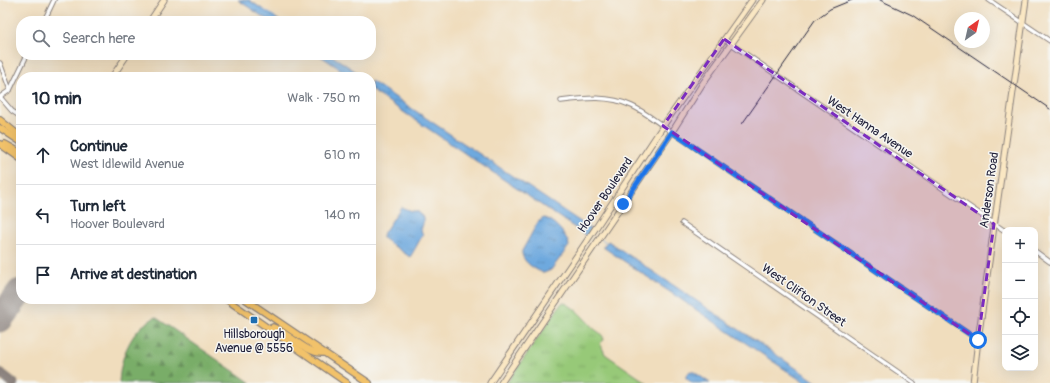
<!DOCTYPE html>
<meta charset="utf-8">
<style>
body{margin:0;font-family:Pangolin,sans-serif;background:#f2f2f3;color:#1f2937}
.controls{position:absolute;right:12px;bottom:12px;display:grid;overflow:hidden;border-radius:8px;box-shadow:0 4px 16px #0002}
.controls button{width:36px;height:36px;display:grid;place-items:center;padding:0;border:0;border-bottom:1px solid #e0e1e3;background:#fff;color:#1f2937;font:20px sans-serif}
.compass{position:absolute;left:954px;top:12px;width:36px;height:36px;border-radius:50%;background:#fff;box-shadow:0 4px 16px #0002;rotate:34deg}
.stop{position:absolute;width:12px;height:12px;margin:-9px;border:3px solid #1a73e8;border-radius:50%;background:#fff}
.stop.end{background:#1a73e8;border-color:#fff;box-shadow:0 1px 4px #0008}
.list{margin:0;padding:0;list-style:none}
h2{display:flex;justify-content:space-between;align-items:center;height:52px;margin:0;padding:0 16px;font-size:17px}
h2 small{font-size:13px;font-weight:400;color:#747a83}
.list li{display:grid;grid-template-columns:26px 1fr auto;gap:12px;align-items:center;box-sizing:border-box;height:60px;padding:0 16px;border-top:1px solid #e0e1e3}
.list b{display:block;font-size:15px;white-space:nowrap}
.list p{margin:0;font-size:13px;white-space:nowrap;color:#747a83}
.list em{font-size:13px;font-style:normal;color:#747a83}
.icon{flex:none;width:22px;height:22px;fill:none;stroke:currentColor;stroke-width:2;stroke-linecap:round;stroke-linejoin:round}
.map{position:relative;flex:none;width:1050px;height:383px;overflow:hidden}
.search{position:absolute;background:#fff;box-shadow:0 4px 16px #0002;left:16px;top:16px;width:360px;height:44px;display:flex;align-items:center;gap:10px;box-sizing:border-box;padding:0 14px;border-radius:16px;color:#747a83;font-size:15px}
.panel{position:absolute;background:#fff;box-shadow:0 4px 16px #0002;left:16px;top:72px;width:360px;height:232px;border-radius:16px}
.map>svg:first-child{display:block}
.grass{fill:url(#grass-tufts);stroke:#5c765a}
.forest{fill:url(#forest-firs);stroke:#4e6852}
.water{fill:url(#water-ripples);stroke:#48668c}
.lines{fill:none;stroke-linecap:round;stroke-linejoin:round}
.stream{stroke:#6ea9de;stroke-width:1}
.taxiway{stroke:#89807c;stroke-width:11}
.runway{stroke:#89807c;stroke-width:27}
.street-casing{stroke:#89807c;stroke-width:5.5}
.secondary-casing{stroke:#89807c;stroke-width:7}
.primary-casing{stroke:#89807c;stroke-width:8}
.street{stroke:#fff;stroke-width:3.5}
.secondary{stroke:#fae7c3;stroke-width:5}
.primary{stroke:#f2c26a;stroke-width:5.5}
.rail{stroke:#22223b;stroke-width:1}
.route{stroke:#1a73e8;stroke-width:5}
.marked{fill:#7b2cbf;fill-opacity:0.2;stroke:#7b2cbf;stroke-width:3;stroke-dasharray:8 5;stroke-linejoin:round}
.poi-dot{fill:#1f6fb2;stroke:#f6f6f2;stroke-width:1.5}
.labels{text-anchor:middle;stroke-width:3;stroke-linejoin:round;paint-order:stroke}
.street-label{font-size:12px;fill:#22223b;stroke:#f6f6f2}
.poi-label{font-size:12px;fill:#22223b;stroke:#f6f6f2}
</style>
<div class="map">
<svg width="1050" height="383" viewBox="0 0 1050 383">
<defs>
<pattern id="grass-tufts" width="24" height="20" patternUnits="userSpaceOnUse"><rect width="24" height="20" fill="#97c978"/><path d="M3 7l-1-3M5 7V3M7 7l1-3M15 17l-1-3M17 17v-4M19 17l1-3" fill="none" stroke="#82ac69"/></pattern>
<pattern id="forest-firs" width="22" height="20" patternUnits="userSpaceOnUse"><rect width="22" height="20" fill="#79ad68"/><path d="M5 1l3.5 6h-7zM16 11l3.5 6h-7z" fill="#638c57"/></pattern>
<pattern id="water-ripples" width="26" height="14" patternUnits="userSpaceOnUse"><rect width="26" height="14" fill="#6ea9de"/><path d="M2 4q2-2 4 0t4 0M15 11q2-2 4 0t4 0" fill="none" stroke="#5a89b5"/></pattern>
</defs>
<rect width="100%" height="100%" fill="#f6f6f2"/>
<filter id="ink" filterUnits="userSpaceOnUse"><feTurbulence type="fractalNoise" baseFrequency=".025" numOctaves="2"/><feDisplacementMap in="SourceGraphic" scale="8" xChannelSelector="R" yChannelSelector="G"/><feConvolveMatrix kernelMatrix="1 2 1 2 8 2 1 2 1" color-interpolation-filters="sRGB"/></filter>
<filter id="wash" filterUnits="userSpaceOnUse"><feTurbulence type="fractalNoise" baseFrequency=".012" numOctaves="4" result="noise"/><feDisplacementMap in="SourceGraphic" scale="16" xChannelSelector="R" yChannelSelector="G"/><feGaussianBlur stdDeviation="0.9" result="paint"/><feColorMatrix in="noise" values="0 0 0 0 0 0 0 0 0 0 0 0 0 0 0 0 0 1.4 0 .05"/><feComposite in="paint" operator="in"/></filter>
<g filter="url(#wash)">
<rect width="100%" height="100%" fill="#f0ddbd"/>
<path class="grass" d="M563,302C576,308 584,318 593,328C598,332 603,334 604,340L600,343L605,354L647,383H507L561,304Z"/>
<path class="forest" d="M155,317L167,325L251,383H119C120,364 125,346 138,330C142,325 150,321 155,317Z"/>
<g class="water">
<polygon points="238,0 249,0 280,21 269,21"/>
<polygon points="319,55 331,55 364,77 352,77"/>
<polygon points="371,81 591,229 587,236 371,90"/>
<path d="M401,207L411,211H416L423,217V224L421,230L423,235C418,242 415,250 410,257L381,237Z"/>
<path d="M543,218C553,219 568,236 569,246L551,270L544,273C535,270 521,261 522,251L538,222Z"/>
<polygon points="608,241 818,383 805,383 603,247"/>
<polygon points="690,371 694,372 710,383 692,383 686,378 686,376"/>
</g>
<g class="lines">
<g class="stream">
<polyline points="264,10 275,17"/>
<polyline points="601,239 607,243"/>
</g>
<polyline class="taxiway" points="0,373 13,383"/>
<polyline class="runway" points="0,319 20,292"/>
</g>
</g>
<g filter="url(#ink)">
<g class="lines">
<g class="street-casing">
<g id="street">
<polyline points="989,0 1050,41"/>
<polyline points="44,21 54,0"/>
<polyline points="724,39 1005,231"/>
<polyline points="0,63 10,90"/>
<polyline points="0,97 10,90 27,55"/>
<polyline points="0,97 12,111 21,117"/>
<path d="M561,101C585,98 609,95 632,106C643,111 653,119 663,126L978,340"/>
<polyline points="682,223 914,383"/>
<polyline points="1035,251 1050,262"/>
</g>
</g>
<g class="secondary-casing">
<g id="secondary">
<polyline points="150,21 164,0"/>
<polyline points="112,77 127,55"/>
<polyline points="490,383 597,226 663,126 752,0"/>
<polyline points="501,383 672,132 703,83 763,0"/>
<polyline points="973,383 978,340 1026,0"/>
</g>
</g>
<g class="primary-casing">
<g id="primary">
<polyline points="0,120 21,137"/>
<polyline points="0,128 21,142"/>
<polyline points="0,144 21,159"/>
<polyline points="5,144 21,153"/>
<polyline points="226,299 347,383"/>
<polyline points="245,299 369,383"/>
<path d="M273,327C288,332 306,354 323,353"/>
</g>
</g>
<use href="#street" class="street"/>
<use href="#secondary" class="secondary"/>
<use href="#primary" class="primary"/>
<g class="rail">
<polyline points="880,0 912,15 1050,109"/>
<polyline points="742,124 815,20 830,9 852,0"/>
</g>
</g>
</g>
<g class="lines" filter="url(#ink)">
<polyline class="route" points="623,204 672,132 978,340"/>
</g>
<path class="marked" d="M724,39L994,224L978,340L663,126Z"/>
<rect class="poi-dot" x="250" y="316" width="8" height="8" rx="2"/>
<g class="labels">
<g class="street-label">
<text transform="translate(870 127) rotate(34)" y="4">West Hanna Avenue</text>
<text transform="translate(989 190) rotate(-82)" y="4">Anderson Road</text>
<text transform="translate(605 195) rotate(-56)" y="4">Hoover Boulevard</text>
<text transform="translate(804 295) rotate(35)" y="4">West Clifton Street</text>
</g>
<g class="poi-label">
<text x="254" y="338">Hillsborough<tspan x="254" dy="14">Avenue @ 5556</tspan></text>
</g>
</g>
</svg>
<div class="controls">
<button>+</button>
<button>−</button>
<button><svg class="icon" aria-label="locate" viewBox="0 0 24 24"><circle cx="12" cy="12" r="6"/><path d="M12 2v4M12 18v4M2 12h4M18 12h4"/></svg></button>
<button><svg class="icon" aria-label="layers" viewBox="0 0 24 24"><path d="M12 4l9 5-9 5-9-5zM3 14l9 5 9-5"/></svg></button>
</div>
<svg class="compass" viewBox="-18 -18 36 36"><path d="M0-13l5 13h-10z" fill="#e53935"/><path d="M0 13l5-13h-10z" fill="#747a83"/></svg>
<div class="stop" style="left:978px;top:340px"></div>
<div class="stop end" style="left:623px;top:204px"></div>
<div class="search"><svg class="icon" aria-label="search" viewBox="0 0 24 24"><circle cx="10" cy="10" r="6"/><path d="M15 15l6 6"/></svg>Search here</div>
<section class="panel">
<h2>10 min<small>Walk · 750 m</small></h2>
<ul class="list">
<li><svg class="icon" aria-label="ahead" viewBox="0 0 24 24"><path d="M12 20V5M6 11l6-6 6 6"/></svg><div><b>Continue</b><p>West Idlewild Avenue</p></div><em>610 m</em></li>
<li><svg class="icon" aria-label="left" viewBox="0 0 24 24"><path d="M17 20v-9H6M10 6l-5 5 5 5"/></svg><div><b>Turn left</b><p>Hoover Boulevard</p></div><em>140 m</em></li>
<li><svg class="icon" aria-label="arrive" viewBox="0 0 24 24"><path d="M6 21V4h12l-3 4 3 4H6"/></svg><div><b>Arrive at destination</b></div></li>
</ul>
</section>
</div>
